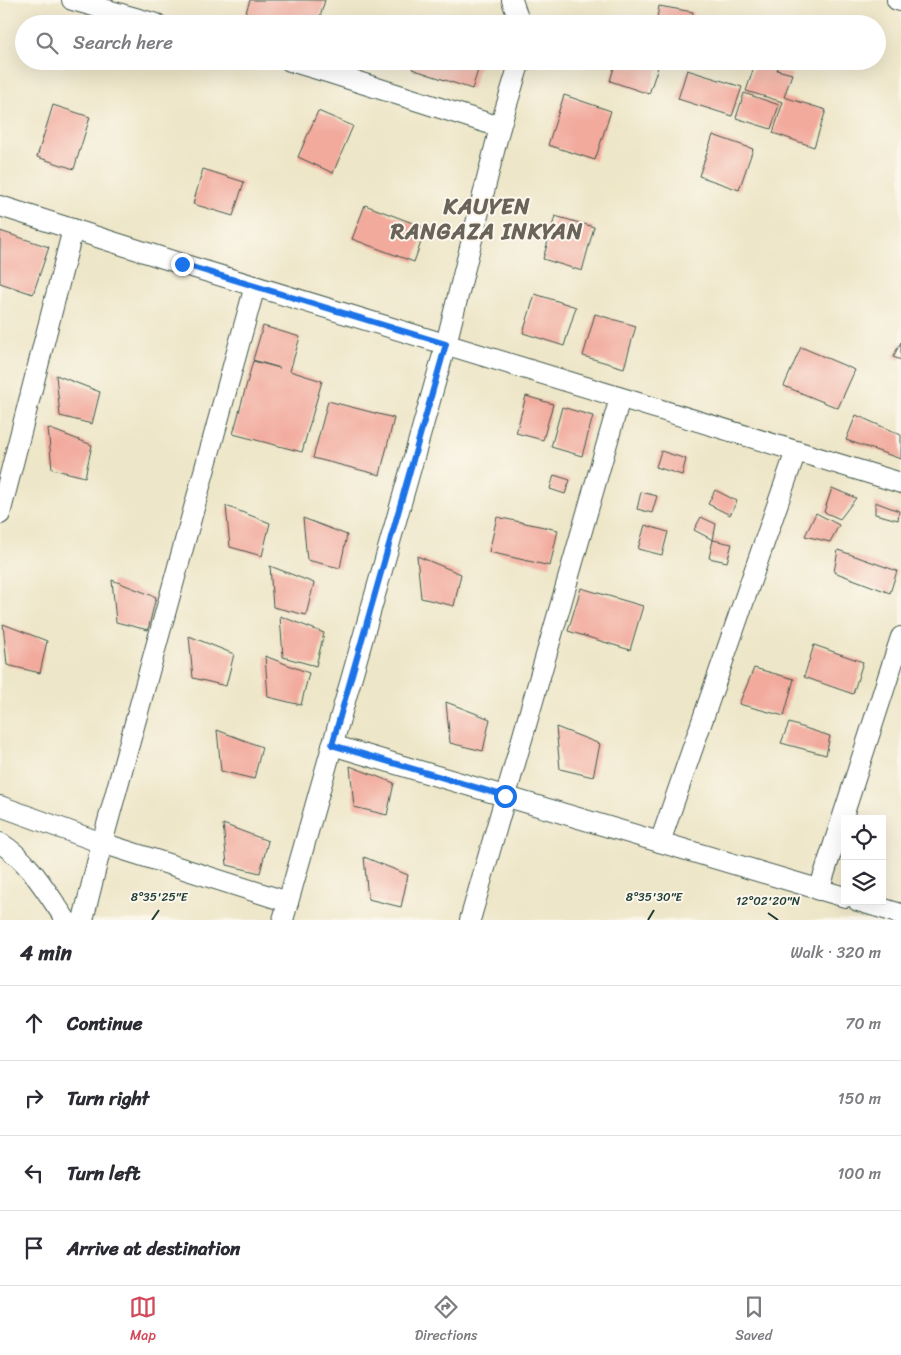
<!DOCTYPE html>
<meta charset="utf-8">
<style>
body{margin:0;font-family:Sriracha,sans-serif;background:#f2f2f3;color:#2b2b33}
.controls{position:absolute;right:15px;bottom:15px;display:grid;overflow:hidden;border-radius:0px;box-shadow:0 5px 20px #0002}
.controls button{width:45px;height:45px;display:grid;place-items:center;padding:0;border:0;border-bottom:1px solid #e1e1e2;background:#fff;color:#2b2b33;font:25px sans-serif}
.stop{position:absolute;width:15px;height:15px;margin:-11px;border:4px solid #1a73e8;border-radius:50%;background:#fff}
.stop.end{background:#1a73e8;border-color:#fff;box-shadow:0 1px 5px #0008}
.list{margin:0;padding:0;list-style:none}
h2{display:flex;justify-content:space-between;align-items:center;height:65px;margin:0;padding:0 20px;font-size:21px}
h2 small{font-size:16px;font-weight:400;color:#7c7c81}
.list li{display:grid;grid-template-columns:32px 1fr auto;gap:15px;align-items:center;box-sizing:border-box;height:75px;padding:0 20px;border-top:1px solid #e1e1e2}
.list b{display:block;font-size:19px;white-space:nowrap}
.list em{font-size:16px;font-style:normal;color:#7c7c81}
.icon{flex:none;width:28px;height:28px;fill:none;stroke:currentColor;stroke-width:2;stroke-linecap:round;stroke-linejoin:round}
.map{position:relative;flex:none;width:901px;height:920px;overflow:hidden}
.search{position:absolute;background:#fff;box-shadow:0 5px 20px #0002;left:15px;right:15px;top:15px;height:55px;display:flex;align-items:center;gap:12px;box-sizing:border-box;padding:0 18px;border-radius:28px;color:#7c7c81;font-size:19px}
.sheet{height:365px;background:#fff}
nav{display:flex;justify-content:space-around;align-items:center;box-sizing:border-box;height:70px;border-top:1px solid #e1e1e2;background:#fff;font-size:14px;color:#7c7c81}
nav a{display:grid;justify-items:center;gap:2px}
nav .on{color:#d1495b}
.map>svg:first-child{display:block}
.building{fill:#f2aa9d}
.lines{fill:none;stroke-linecap:round;stroke-linejoin:round}
.minor-casing{stroke:#3e564a;stroke-width:22}
.minor{stroke:#fff;stroke-width:20}
.route{stroke:#1a73e8;stroke-width:6}
.ticks{fill:none;stroke:#1f3d34;stroke-width:2}
.labels{text-anchor:middle;stroke-width:4;stroke-linejoin:round;paint-order:stroke}
.district-label{font-size:22px;font-weight:bold;letter-spacing:1px;fill:#696359;stroke:#fbf7ec}
.ticks-label{font-size:12px;text-anchor:middle;fill:#1f3d34;stroke:#fbf7ec;stroke-width:4;stroke-linejoin:round;paint-order:stroke}
</style>
<div class="map">
<svg width="901" height="920" viewBox="0 0 901 920">
<rect width="100%" height="100%" fill="#fbf7ec"/>
<filter id="ink" filterUnits="userSpaceOnUse"><feTurbulence type="fractalNoise" baseFrequency=".02" numOctaves="2"/><feDisplacementMap in="SourceGraphic" scale="10" xChannelSelector="R" yChannelSelector="G"/><feConvolveMatrix kernelMatrix="1 2 1 2 8 2 1 2 1" color-interpolation-filters="sRGB"/></filter>
<filter id="wash" filterUnits="userSpaceOnUse"><feTurbulence type="fractalNoise" baseFrequency=".0096" numOctaves="4" result="noise"/><feDisplacementMap in="SourceGraphic" scale="20" xChannelSelector="R" yChannelSelector="G"/><feGaussianBlur stdDeviation="1.12" result="paint"/><feColorMatrix in="noise" values="0 0 0 0 0 0 0 0 0 0 0 0 0 0 0 0 0 1.4 0 .05"/><feComposite in="paint" operator="in"/></filter>
<g filter="url(#wash)">
<rect width="100%" height="100%" fill="#eee6c8"/>
<g id="blocks">
<g class="building">
<polygon points="250,0 325,0 318,24 242,24"/>
<polygon points="659,6 693,12 691,24 656,24"/>
<polygon points="415,61 481,61 472,89 412,69"/>
<polygon points="616,61 660,61 649,94 610,81"/>
<polygon points="756,61 780,61 777,70 792,74 784,97 826,110 814,147 773,133 783,102 746,91"/>
<polygon points="687,70 742,87 732,116 678,99"/>
<polygon points="744,93 779,105 771,129 736,118"/>
<polygon points="564,95 611,111 595,160 548,145"/>
<polygon points="53,105 90,117 74,169 37,157"/>
<polygon points="318,111 353,126 333,173 298,157"/>
<polygon points="713,135 753,149 739,190 699,176"/>
<polygon points="203,169 244,182 233,216 193,204"/>
<polygon points="365,205 426,228 414,262 352,239"/>
<polygon points="555,216 594,227 582,271 543,259"/>
<polygon points="0,231 49,247 33,294 0,283"/>
<polygon points="535,294 576,307 564,346 523,333"/>
<polygon points="595,314 636,326 624,368 583,356"/>
<polygon points="263,326 300,337 290,371 322,381 302,452 233,434 253,361 280,368 253,360"/>
<polygon points="901,342 901,360 893,357"/>
<polygon points="801,347 855,370 838,408 784,386"/>
<polygon points="56,375 100,392 92,424 60,416"/>
<polygon points="526,396 553,404 543,440 516,433"/>
<polygon points="328,401 394,418 380,475 313,458"/>
<polygon points="562,407 593,416 582,456 551,447"/>
<polygon points="856,415 901,435 901,459 846,440"/>
<polygon points="48,428 92,445 85,477 52,469"/>
<polygon points="661,451 686,459 682,475 656,467"/>
<polygon points="554,475 570,480 565,494 550,489"/>
<polygon points="832,488 856,498 840,519 824,512"/>
<polygon points="715,490 737,501 730,515 708,504"/>
<polygon points="641,492 657,496 652,513 637,509"/>
<polygon points="875,502 899,511 898,520 875,514"/>
<polygon points="226,506 270,523 262,556 230,547"/>
<polygon points="816,513 839,525 830,542 805,536"/>
<polygon points="497,517 558,530 550,566 489,552"/>
<polygon points="701,517 716,524 713,540 694,530"/>
<polygon points="303,518 347,535 340,568 307,560"/>
<polygon points="645,525 668,532 662,555 638,549"/>
<polygon points="713,540 732,544 727,562 709,558"/>
<polygon points="838,550 897,571 890,593 834,572"/>
<polygon points="417,556 461,574 454,606 421,598"/>
<polygon points="270,566 314,583 306,615 273,607"/>
<polygon points="112,580 156,597 148,630 116,622"/>
<polygon points="581,588 643,606 630,650 568,631"/>
<polygon points="280,616 324,633 316,666 283,657"/>
<polygon points="3,624 47,641 40,673 7,665"/>
<polygon points="189,636 234,654 226,686 193,678"/>
<polygon points="814,645 863,662 853,694 804,677"/>
<polygon points="265,656 309,673 301,705 268,697"/>
<polygon points="754,668 794,679 784,716 739,704"/>
<polygon points="446,702 490,719 483,751 450,743"/>
<polygon points="789,723 830,736 826,755 781,743"/>
<polygon points="556,727 600,744 593,777 560,769"/>
<polygon points="217,730 262,747 254,779 221,771"/>
<polygon points="350,766 394,783 387,815 354,807"/>
<polygon points="223,824 268,841 260,873 227,865"/>
<polygon points="364,857 408,875 401,907 368,899"/>
</g>
</g>
</g>
<g filter="url(#ink)">
<use href="#blocks" fill-opacity="0" stroke="#3e564a" stroke-width="1"/>
<g class="lines">
<g class="minor-casing">
<g id="minor">
<polyline points="72,0 157,24"/>
<polyline points="512,0 520,24"/>
<polyline points="897,0 901,1"/>
<polyline points="290,61 330,73 500,127"/>
<polyline points="0,206 182,264 901,483"/>
<polyline points="0,514 73,229"/>
<polyline points="332,745 845,897"/>
<polyline points="0,806 102,843 288,902"/>
<polyline points="660,842 796,451"/>
<path d="M0,843C29,860 47,893 66,920"/>
<polyline points="819,890 901,637"/>
<polyline points="858,901 901,914"/>
<polyline points="83,920 102,843 255,286"/>
<polyline points="283,920 446,344 500,127 520,61"/>
<polyline points="470,920 620,398"/>
</g>
</g>
<use href="#minor" class="minor"/>
</g>
</g>
<g class="lines" filter="url(#ink)">
<polyline class="route" points="182,264 446,344 332,745 505,796"/>
</g>
<path class="ticks" d="M768,913L778,920M152,920L159,910M648,920L654,910"/>
<g class="labels">
<g class="district-label">
<text x="487" y="214">KAUYEN<tspan x="487" dy="25">RANGAZA INKYAN</tspan></text>
</g>
</g>
<g class="ticks-label">
<text x="159" y="901">8°35'25"E</text>
<text x="654" y="901">8°35'30"E</text>
<text x="768" y="905">12°02'20"N</text>
</g>
</svg>
<div class="controls">
<button><svg class="icon" aria-label="locate" viewBox="0 0 24 24"><circle cx="12" cy="12" r="6"/><path d="M12 2v4M12 18v4M2 12h4M18 12h4"/></svg></button>
<button><svg class="icon" aria-label="layers" viewBox="0 0 24 24"><path d="M12 4l9 5-9 5-9-5zM3 14l9 5 9-5"/></svg></button>
</div>
<div class="stop" style="left:505px;top:796px"></div>
<div class="stop end" style="left:182px;top:264px"></div>
<div class="search"><svg class="icon" aria-label="search" viewBox="0 0 24 24"><circle cx="10" cy="10" r="6"/><path d="M15 15l6 6"/></svg>Search here</div>
</div>
<section class="sheet">
<h2>4 min<small>Walk · 320 m</small></h2>
<ul class="list">
<li><svg class="icon" aria-label="ahead" viewBox="0 0 24 24"><path d="M12 20V5M6 11l6-6 6 6"/></svg><div><b>Continue</b></div><em>70 m</em></li>
<li><svg class="icon" aria-label="right" viewBox="0 0 24 24"><path d="M7 20v-9h11M14 6l5 5-5 5"/></svg><div><b>Turn right</b></div><em>150 m</em></li>
<li><svg class="icon" aria-label="left" viewBox="0 0 24 24"><path d="M17 20v-9H6M10 6l-5 5 5 5"/></svg><div><b>Turn left</b></div><em>100 m</em></li>
<li><svg class="icon" aria-label="arrive" viewBox="0 0 24 24"><path d="M6 21V4h12l-3 4 3 4H6"/></svg><div><b>Arrive at destination</b></div></li>
</ul>
</section>
<nav>
<a class="on"><svg class="icon" aria-label="map" viewBox="0 0 24 24"><path d="M3 6l6-2 6 2 6-2v14l-6 2-6-2-6 2zM9 4v14M15 6v14"/></svg>Map</a>
<a><svg class="icon" aria-label="directions" viewBox="0 0 24 24"><path d="M12 3l9 9-9 9-9-9zM9 14v-3h6M13 9l2 2-2 2"/></svg>Directions</a>
<a><svg class="icon" aria-label="saved" viewBox="0 0 24 24"><path d="M7 4h10v16l-5-4-5 4z"/></svg>Saved</a>
</nav>
